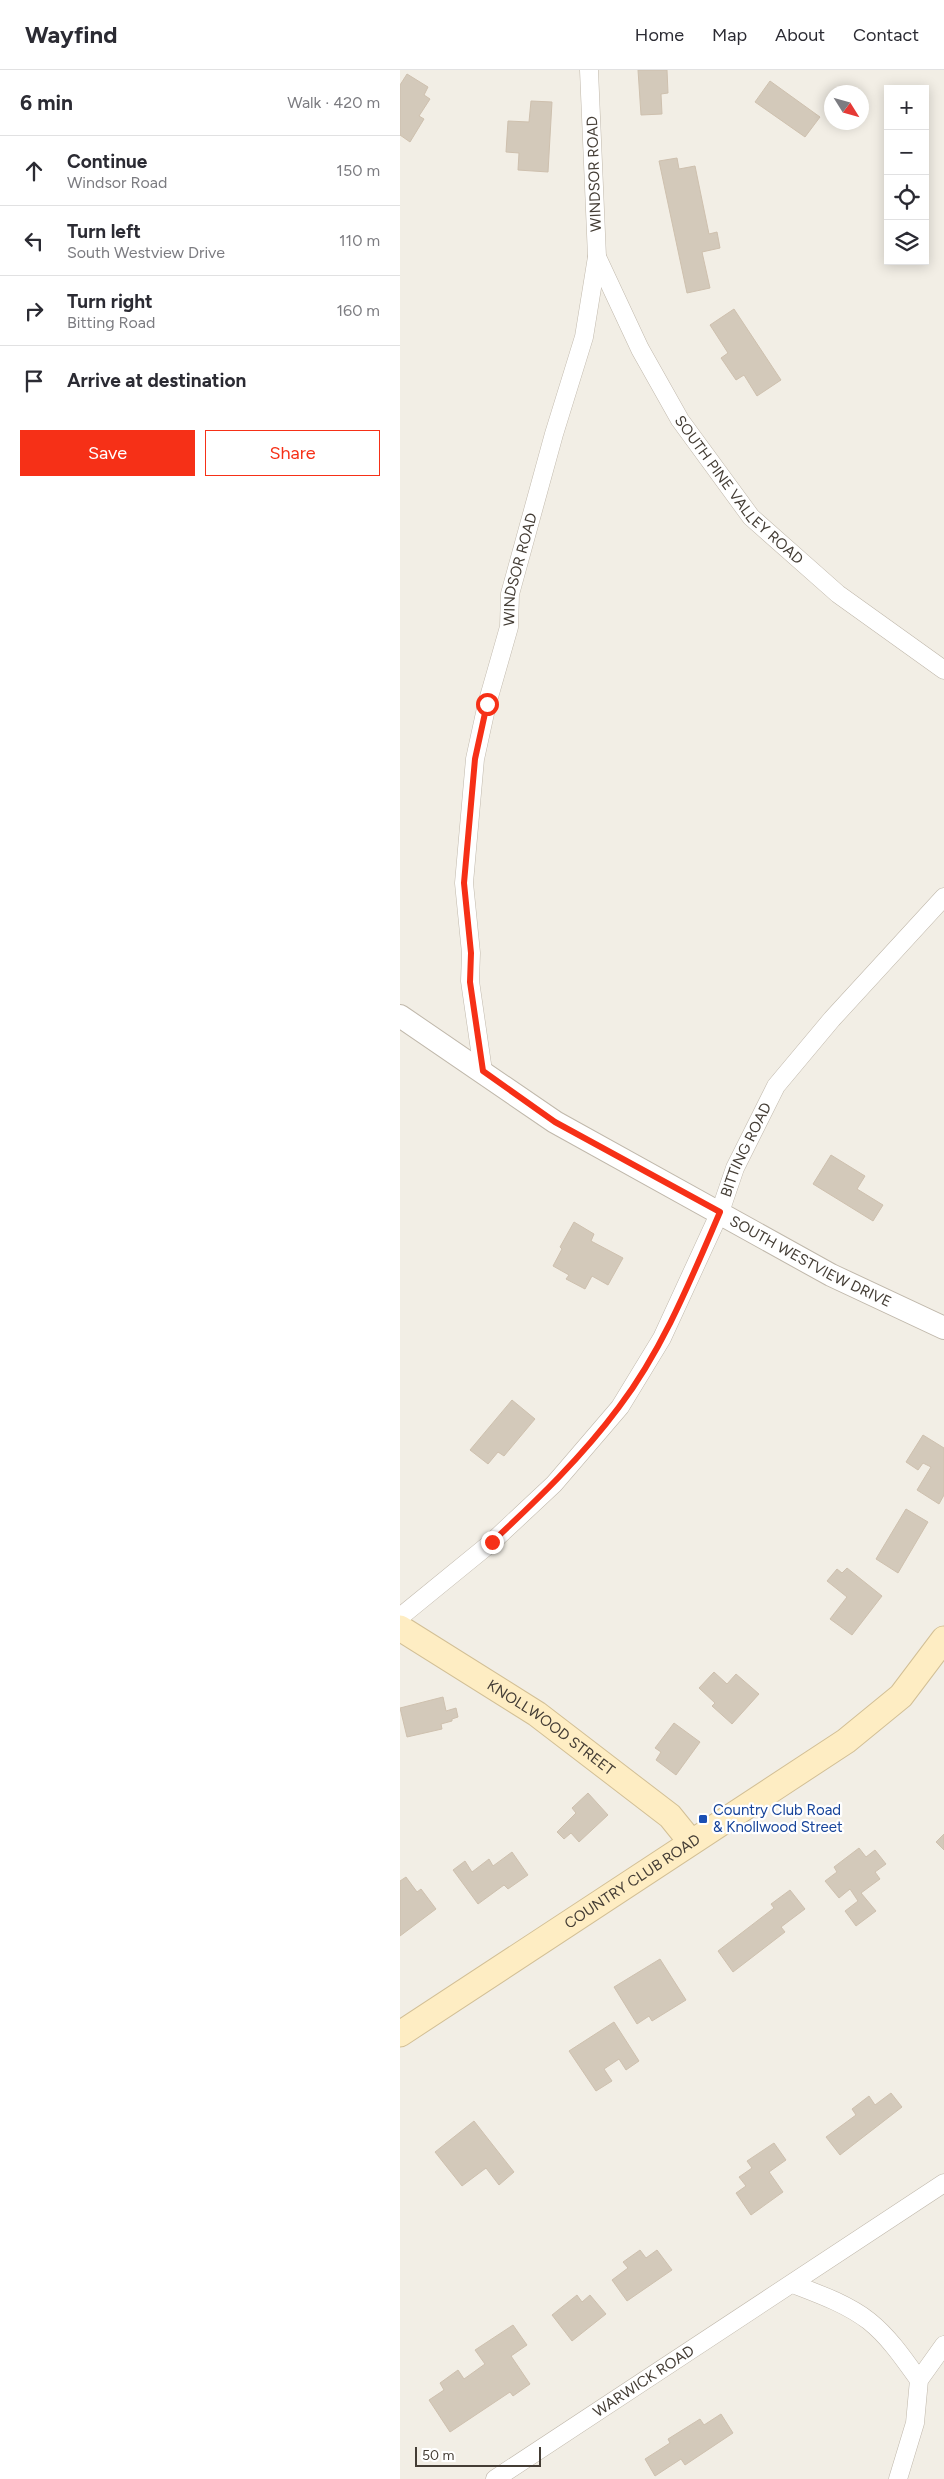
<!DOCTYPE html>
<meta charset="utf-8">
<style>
body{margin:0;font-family:Figtree,sans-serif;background:#f7f7f7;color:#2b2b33}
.controls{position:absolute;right:15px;top:15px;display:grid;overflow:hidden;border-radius:0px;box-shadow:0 2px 12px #0003}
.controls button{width:45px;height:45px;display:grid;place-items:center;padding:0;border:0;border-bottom:1px solid #e1e1e2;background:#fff;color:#2b2b33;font:25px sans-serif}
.compass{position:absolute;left:424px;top:15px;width:45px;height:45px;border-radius:50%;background:#fff;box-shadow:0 2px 12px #0003;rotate:127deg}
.scale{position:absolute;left:15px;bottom:12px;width:126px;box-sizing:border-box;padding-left:5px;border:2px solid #443d35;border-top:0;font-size:14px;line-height:18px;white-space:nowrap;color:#443d35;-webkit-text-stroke:4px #fff;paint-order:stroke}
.stop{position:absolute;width:15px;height:15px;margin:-11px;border:4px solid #f63017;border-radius:50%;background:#fff}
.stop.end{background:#f63017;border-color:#fff;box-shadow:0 1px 5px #0008}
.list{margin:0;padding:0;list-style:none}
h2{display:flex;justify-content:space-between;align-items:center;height:65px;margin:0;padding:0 20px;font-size:21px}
h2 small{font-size:16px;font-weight:400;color:#7c7c81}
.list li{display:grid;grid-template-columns:32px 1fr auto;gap:15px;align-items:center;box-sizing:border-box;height:70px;padding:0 20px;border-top:1px solid #e1e1e2}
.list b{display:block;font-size:19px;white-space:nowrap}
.list p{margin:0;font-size:16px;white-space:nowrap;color:#7c7c81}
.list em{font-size:16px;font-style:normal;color:#7c7c81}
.actions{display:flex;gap:10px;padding:15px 20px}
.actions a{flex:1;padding:11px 0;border:1px solid #f63017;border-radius:0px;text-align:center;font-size:18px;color:#f63017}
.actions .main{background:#f63017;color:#fff}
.icon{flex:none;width:28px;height:28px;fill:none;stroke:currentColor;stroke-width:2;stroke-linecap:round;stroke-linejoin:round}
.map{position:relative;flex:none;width:544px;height:2409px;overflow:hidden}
header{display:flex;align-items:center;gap:30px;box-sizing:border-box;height:70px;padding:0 25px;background:#fff;border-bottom:1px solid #e1e1e2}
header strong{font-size:24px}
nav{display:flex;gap:28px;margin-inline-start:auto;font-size:18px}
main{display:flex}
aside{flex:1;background:#fff}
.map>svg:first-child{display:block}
.building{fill:#d3c9ba;stroke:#cec0ae}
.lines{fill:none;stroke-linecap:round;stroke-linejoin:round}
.minor-casing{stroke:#c0b8ab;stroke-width:19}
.tertiary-casing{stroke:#c0b8ab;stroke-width:24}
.secondary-casing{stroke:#d2bf95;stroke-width:27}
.minor{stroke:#fff;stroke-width:18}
.tertiary{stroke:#fff;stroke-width:22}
.secondary{stroke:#feedc3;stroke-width:25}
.route{stroke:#f63017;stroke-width:6}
.transit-dot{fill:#1a4fb4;stroke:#fff;stroke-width:2}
.labels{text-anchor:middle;stroke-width:4.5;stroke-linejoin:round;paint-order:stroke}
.street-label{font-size:15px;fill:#443d35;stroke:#fff}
.transit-label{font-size:15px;fill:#164399;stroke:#fff;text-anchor:start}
</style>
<header>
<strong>Wayfind</strong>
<nav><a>Home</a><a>Map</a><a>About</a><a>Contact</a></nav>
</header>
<main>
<aside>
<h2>6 min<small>Walk · 420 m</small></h2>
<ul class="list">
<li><svg class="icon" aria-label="ahead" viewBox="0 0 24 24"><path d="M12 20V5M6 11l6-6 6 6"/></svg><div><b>Continue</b><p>Windsor Road</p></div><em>150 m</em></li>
<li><svg class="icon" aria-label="left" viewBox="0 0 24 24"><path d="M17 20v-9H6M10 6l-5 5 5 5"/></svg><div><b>Turn left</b><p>South Westview Drive</p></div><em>110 m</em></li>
<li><svg class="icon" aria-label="right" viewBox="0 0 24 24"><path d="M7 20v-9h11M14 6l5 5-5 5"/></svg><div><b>Turn right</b><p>Bitting Road</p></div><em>160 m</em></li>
<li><svg class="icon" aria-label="arrive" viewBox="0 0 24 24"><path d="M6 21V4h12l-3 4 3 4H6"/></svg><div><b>Arrive at destination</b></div></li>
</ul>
<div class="actions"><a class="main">Save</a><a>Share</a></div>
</aside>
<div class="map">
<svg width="544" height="2409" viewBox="0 0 544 2409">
<rect width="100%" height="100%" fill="#f2eee5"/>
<g class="building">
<polygon points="238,0 267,0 268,23 261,24 262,44 241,45"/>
<polygon points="7,4 28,17 24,25 30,29 19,46 24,49 10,72 0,65 0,15"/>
<polygon points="370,11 420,47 405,67 355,32"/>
<polygon points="131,31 152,32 148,102 118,100 119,83 106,82 108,51 129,52"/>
<polygon points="277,88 279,99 295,96 309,164 317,162 320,178 302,182 310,218 287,223 259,91"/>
<polygon points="334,239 381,310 357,326 344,305 336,310 321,288 328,283 310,255"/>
<polygon points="431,1085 465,1106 457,1119 483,1135 473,1151 413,1114"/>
<polygon points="174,1152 194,1164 191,1171 223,1188 208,1215 192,1206 185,1219 166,1209 169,1205 153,1196 162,1179 160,1177"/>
<polygon points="112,1330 135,1349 104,1386 98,1382 88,1394 70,1380"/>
<polygon points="523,1365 544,1378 544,1425 539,1434 517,1420 531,1397 523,1393 518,1400 506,1392"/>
<polygon points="506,1439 528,1452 498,1503 476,1489"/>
<polygon points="447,1498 482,1526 452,1565 430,1549 447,1527 427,1511 437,1499 442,1503"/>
<polygon points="314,1602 327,1614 336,1604 359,1624 332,1654 312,1636 315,1633 299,1618"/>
<polygon points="43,1627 46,1641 56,1638 58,1647 52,1649 52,1651 41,1654 42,1659 7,1667 0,1638"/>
<polygon points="274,1653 300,1672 276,1705 256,1690 261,1682 255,1678"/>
<polygon points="188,1723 208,1745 179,1772 171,1763 164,1769 157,1762 176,1743 172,1738"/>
<polygon points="544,1764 544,1780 536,1772"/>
<polygon points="459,1778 466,1787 475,1780 486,1794 475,1802 480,1809 461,1823 476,1841 456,1856 445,1841 458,1831 450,1819 439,1828 425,1811 437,1802 434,1797"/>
<polygon points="112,1782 128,1805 108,1819 104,1815 78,1834 53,1800 65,1791 72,1802 89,1789 93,1796"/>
<polygon points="6,1807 17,1822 21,1819 36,1839 0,1866 0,1811"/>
<polygon points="390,1820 405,1839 381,1857 385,1862 333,1902 318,1881 374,1838 371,1834"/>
<polygon points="260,1889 286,1930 252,1951 249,1946 237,1954 214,1917"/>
<polygon points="214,1952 239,1991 226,2000 219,1989 204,1999 212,2011 196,2021 169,1981"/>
<polygon points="491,2023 502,2037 440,2085 426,2067 456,2045 452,2039 469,2026 475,2035"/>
<polygon points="74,2051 114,2102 99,2115 86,2098 62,2116 35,2082"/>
<polygon points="374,2073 386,2090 369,2102 383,2122 351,2145 336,2123 346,2116 339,2107 352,2098 347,2091"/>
<polygon points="240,2180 246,2188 257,2180 272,2200 227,2231 212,2210 228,2198 223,2192"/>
<polygon points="177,2225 182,2232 190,2225 206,2244 172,2271 152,2245"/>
<polygon points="113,2255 127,2275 111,2286 130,2314 113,2326 110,2322 50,2362 29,2330 44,2320 40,2313 58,2300 64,2309 85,2294 75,2280"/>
<polygon points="321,2344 333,2363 285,2395 281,2389 255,2406 245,2389 270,2373 268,2369 300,2349 304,2355"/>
</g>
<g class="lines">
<g class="minor-casing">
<g id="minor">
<path id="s1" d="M197,187L240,279L280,350L351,447L438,524L544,600"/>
<path id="s2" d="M83,1001L70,911L71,883L64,813L75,689L87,634L109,557L110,524L154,364L184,267L197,187L189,0"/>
<path id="s3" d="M0,1547L92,1472L154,1414L220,1337L262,1268L320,1142L335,1098L376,1016L432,949L544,827"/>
<path d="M393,2214C419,2224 447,2234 469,2251C489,2267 504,2289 519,2310"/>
<path id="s4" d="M95,2409L544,2113"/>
<polyline points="498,2409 515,2353 519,2310 544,2275"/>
</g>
</g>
<g class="tertiary-casing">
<g id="tertiary">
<path id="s5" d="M0,946L155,1052L431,1205L544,1258"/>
</g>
</g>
<g class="secondary-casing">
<g id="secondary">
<path id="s6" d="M0,1558L137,1644L270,1746L291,1772"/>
<path id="s7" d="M0,1964L446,1671L501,1626L544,1569"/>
</g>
</g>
<use href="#minor" class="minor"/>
<use href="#tertiary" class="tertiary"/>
<use href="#secondary" class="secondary"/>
</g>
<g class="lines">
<path class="route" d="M87,634L75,689L64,813L71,883L70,912L83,1001L155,1052L320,1142C291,1209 263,1279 219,1337C182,1387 137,1430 92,1472"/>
</g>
<rect class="transit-dot" x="298" y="1744" width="10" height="10" rx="2.5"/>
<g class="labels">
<g class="street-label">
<text transform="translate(194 104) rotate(-92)" y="5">WINDSOR ROAD</text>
<text dy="5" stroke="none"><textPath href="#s1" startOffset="275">SOUTH PINE VALLEY ROAD</textPath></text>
<text dy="5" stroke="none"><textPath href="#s2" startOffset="509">WINDSOR ROAD</textPath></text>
<text dy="5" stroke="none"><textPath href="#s3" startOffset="592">BITTING ROAD</textPath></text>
<text dy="5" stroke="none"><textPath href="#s5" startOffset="479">SOUTH WESTVIEW DRIVE</textPath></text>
<text dy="5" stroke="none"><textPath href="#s6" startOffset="181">KNOLLWOOD STREET</textPath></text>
<text dy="5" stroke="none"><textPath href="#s7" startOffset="278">COUNTRY CLUB ROAD</textPath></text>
<text dy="5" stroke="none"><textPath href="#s4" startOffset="178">WARWICK ROAD</textPath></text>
</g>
<g class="transit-label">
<text x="313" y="1745">Country Club Road<tspan x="313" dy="17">&amp; Knollwood Street</tspan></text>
</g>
</g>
</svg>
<div class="controls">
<button>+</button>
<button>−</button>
<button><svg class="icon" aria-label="locate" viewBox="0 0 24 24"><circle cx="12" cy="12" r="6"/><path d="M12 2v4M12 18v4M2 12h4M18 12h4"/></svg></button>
<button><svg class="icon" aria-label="layers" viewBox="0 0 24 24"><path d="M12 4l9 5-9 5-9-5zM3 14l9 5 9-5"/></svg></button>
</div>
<svg class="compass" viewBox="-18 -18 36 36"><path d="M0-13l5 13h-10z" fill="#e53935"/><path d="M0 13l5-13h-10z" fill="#7c7c81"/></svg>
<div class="scale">50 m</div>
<div class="stop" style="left:87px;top:634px"></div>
<div class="stop end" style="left:92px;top:1472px"></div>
</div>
</main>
